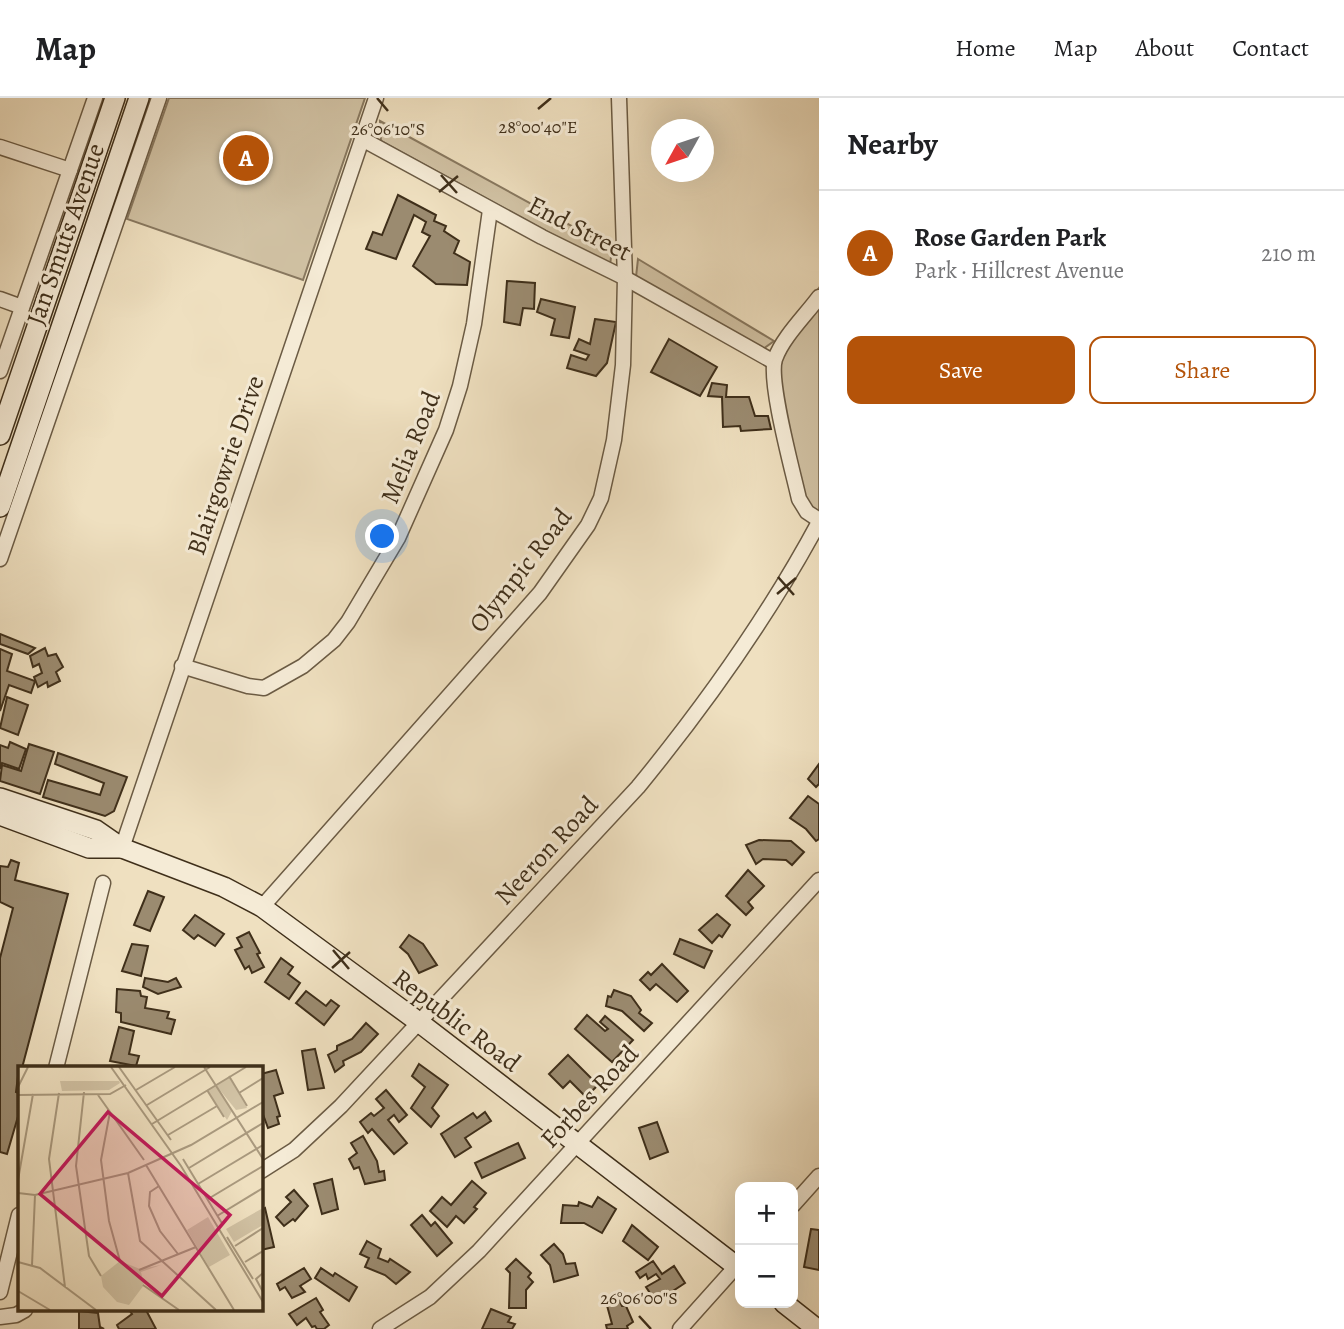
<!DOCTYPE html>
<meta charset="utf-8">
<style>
body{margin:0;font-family:Alegreya,serif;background:#f2f2f2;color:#202124}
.controls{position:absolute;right:21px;bottom:21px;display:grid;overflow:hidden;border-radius:14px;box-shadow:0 7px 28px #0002}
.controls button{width:63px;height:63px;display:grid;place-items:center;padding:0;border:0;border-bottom:2px solid #e0e0e0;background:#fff;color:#202124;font:35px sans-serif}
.compass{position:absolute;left:651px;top:21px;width:63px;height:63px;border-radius:50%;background:#fff;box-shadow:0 7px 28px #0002;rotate:230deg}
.you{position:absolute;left:383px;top:439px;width:24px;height:24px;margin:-18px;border:5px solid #fff;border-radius:50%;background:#1a73e8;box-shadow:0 0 0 10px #1a73e833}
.badge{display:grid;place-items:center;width:46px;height:46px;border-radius:50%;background:#b45309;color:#fff;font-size:23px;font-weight:700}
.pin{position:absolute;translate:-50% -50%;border:4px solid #fff;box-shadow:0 2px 7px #0006}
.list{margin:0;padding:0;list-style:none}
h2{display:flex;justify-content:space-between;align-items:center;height:91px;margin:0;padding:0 28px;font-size:30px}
h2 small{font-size:23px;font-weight:400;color:#757577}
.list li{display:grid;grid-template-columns:46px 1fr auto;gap:21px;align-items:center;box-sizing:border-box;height:126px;padding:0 28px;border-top:2px solid #e0e0e0}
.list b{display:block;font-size:26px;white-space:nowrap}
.list p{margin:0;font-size:23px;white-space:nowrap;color:#757577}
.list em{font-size:23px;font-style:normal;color:#757577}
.actions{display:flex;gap:14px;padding:21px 28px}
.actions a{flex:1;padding:16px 0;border:2px solid #b45309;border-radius:14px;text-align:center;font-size:24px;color:#b45309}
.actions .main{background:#b45309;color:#fff}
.map{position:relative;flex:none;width:819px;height:1231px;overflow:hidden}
header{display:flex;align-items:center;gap:42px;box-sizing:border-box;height:98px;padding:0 35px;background:#fff;border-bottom:2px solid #e0e0e0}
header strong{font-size:33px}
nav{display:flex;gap:38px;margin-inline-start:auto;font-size:24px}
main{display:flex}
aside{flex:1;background:#fff}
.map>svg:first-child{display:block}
.green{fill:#d1c2a4;stroke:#88785f;stroke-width:2}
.building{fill:#9b8b70;stroke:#3f2f1a;stroke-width:2}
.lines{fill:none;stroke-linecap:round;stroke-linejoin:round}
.minor-casing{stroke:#6b5b44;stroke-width:17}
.secondary-casing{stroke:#3f2f1a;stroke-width:22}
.minor{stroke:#f5ebd6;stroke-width:14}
.secondary{stroke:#f5ebd6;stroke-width:19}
.ticks{fill:none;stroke:#3f2f1a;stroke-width:2.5}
.labels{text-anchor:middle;stroke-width:6;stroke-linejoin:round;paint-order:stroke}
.street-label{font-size:26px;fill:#3f2f1a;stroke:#f5ebd6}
.inset-road{fill:none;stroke:#a9997e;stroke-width:2}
.view{fill:#c2185b;fill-opacity:0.15;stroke:#c2185b;stroke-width:3.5}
.inset-edge{fill:none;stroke:#3f2f1a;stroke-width:3.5}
.ticks-label{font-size:18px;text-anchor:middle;fill:#3f2f1a;stroke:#f5ebd6;stroke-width:6;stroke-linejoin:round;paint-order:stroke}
</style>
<header>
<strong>Map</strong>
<nav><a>Home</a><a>Map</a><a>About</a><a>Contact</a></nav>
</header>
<main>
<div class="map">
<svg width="819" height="1231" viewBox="0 0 819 1231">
<rect width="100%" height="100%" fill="#efe0c0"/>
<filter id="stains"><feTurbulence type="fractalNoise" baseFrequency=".00286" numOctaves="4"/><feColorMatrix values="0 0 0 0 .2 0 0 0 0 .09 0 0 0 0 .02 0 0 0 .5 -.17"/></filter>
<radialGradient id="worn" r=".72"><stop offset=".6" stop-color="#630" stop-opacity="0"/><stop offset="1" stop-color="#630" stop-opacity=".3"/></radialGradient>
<g class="green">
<polygon points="169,0 365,0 303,182 127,121"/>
<polygon points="380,23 612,150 610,168 381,43"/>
<polygon points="638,161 774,243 763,251 636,179"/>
<polygon points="819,190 819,423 794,391 775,252"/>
</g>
<g class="building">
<polygon points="398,97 436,117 434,123 446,128 444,133 459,143 454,155 470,164 467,187 436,186 413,168 430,138 422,134 426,124 414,117 396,161 366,151 373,134 382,137"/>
<polygon points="507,183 535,185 534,211 523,210 520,227 504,224"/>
<polygon points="541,201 575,209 569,240 551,237 555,221 537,214"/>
<polygon points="595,221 616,224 607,265 596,278 567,270 571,257 586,262 589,257 574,252 579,241 590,246"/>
<polygon points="669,241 717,269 700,298 651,274"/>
<polygon points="712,285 727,287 726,299 749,299 755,318 768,318 771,331 741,333 740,328 723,329 722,299 708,298"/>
<polygon points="0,536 35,550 28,556 0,546"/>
<polygon points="45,550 48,558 56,556 63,569 56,574 60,583 48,589 47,584 38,589 34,579 42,575 39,566 33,569 30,558"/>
<polygon points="0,551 12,556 7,573 35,583 31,595 9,587 0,613"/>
<polygon points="7,599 28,607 18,637 0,630"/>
<polygon points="10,644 26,651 19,671 2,665 0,671 0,647 8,650"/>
<polygon points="29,646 54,654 40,696 0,683 2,667 21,673"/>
<polygon points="58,655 127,679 114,713 105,718 43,699 48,682 100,697 104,685 55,666"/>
<polygon points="819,666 819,686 816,689 808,681"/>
<polygon points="808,698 819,706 819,741 816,743 806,731 790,720"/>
<polygon points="759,742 791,743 804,754 792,767 786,762 763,761 756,766 746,747"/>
<polygon points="11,762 19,765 15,782 68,796 22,970 19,970 16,994 19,995 19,1015 7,1056 0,1054 0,860 13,810 0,804 0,768 8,769"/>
<polygon points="748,772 764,788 748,804 753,810 746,817 726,798"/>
<polygon points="148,793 164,799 150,833 134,827"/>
<polygon points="717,816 730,827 722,839 719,837 712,845 699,832"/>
<polygon points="195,817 224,836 215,848 198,837 194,841 183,832"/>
<polygon points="249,834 260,855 257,856 264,869 252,875 249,868 245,871 235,852 242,849 237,840"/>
<polygon points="409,837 423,846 437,867 419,875 408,856 400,849"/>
<polygon points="680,841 712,853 704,870 674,856"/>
<polygon points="132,846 148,848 141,878 122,873"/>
<polygon points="281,860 293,869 288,876 300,885 289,901 265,884"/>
<polygon points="662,866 688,893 677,904 656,886 650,892 640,882 648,874 651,877"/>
<polygon points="145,880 168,884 176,880 181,889 158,896 143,889"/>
<polygon points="117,891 140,893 141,898 147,899 145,910 169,914 167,920 175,922 171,936 121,924 121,915 116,914"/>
<polygon points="614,892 631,898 641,912 639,915 652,925 644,933 622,913 606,908 608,898 611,899"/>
<polygon points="306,893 326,908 331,902 339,908 324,927 296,905"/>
<polygon points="587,917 605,933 608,931 600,924 605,918 633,942 612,964 575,931"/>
<polygon points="366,925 378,936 361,954 343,963 344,967 335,974 328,957 337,952 337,948 352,941"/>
<polygon points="119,929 134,933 129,956 139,958 136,968 110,963"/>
<polygon points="315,951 324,990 308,992 302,953"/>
<polygon points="568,957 598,987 586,999 570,983 563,990 549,976"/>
<polygon points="419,966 448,987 432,1010 439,1018 431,1029 411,1010 425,989 412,978"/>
<polygon points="276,972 283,995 274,998 280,1018 277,1019 279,1026 268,1030 261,1011 261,976"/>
<polygon points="386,992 407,1017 399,1024 394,1017 388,1022 407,1045 394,1056 372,1031 368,1035 360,1024 371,1015 374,1018 384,1010 376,1001"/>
<polygon points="485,1014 491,1023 465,1040 471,1049 455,1059 441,1036 473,1015 477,1020"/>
<polygon points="657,1024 668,1054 650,1061 639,1030"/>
<polygon points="363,1038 377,1063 379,1074 384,1073 385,1082 365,1086 359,1069 354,1071 349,1061 357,1055 351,1045"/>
<polygon points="518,1045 525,1060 482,1080 475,1065"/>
<polygon points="332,1081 338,1111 322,1116 314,1086"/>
<polygon points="472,1083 486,1095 474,1109 477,1111 464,1125 456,1118 447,1129 430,1113 442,1099 451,1107"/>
<polygon points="294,1092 308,1108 295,1123 293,1121 284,1128 276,1119 291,1104 286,1099"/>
<polygon points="598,1099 616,1111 602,1135 584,1125 561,1125 563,1107 578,1108 579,1104 592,1109"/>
<polygon points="265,1110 274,1149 261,1152 261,1112"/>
<polygon points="422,1117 431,1128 435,1124 452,1145 437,1158 411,1127"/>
<polygon points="632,1127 658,1149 648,1162 623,1143"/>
<polygon points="811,1131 819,1132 819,1172 804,1169"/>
<polygon points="367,1143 381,1151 378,1160 388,1164 390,1161 410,1174 396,1186 385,1177 365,1169 369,1160 360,1156"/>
<polygon points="554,1146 563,1156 566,1166 575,1165 578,1177 554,1184 550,1167 541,1157"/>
<polygon points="516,1161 531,1175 528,1179 533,1184 526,1192 526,1210 509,1210 510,1175 506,1171"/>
<polygon points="653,1163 662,1176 674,1168 685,1185 656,1204 646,1189 660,1181 656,1176 648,1181 646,1176 640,1180 636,1174"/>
<polygon points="304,1170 311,1181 300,1188 305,1194 292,1200 285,1189 280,1192 277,1186"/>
<polygon points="321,1170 333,1178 335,1175 357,1189 349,1203 315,1180"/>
<polygon points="617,1197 622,1208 626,1208 633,1224 627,1228 628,1231 607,1231 606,1227 612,1226 605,1200"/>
<polygon points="316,1200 323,1212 320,1214 329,1227 324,1231 317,1231 315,1228 312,1229 306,1220 297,1227 289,1216"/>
<polygon points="491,1211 511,1219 508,1224 515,1226 512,1231 482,1231"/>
<polygon points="129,1212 146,1212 156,1231 119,1231 117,1227 132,1216"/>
<polygon points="79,1213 98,1215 100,1229 104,1231 79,1231"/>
</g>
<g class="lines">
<g class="minor-casing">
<g id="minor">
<polyline points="362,41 542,139 625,180 774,264"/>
<polyline points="0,49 70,72"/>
<path d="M819,199C805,218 783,239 775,261C768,283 793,374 799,401L807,414L819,422"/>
<polyline points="0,201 22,209"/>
<polyline points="0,273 95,0"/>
<polyline points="0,461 159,0"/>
<polyline points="182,568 248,588 264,590 303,568 334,542 348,524 398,440 446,332 460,288 474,226 490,112"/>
<polyline points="122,750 376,0"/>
<polyline points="262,809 540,495 588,427 601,400 614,342 623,267 625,180 619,0"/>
<polyline points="56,970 103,785"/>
<path d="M261,1073L294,1052L341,1008L638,689C706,606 768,519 819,424"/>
<polyline points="793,1107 819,1078"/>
<polyline points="0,1194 19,1117"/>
<polyline points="0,1219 16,1217 25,1212"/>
<polyline points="380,1231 430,1199 479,1153 819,782"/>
<polyline points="680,1231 740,1164"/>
</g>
</g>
<g class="secondary-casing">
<g id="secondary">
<polyline points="0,337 115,0"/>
<polyline points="0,409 139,0"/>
<polyline points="0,700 96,732 122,750 224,789 262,809 420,925 740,1171"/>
<polyline points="0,717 89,750 122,750"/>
<polyline points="784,1205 817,1231"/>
</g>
</g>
<use href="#minor" class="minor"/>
<use href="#secondary" class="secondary"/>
</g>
<path class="ticks" d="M377,0L388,13M538,11L551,0M441,77L457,95M439,94L458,78M778,479L794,497M777,496L796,480M333,852L349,871M332,870L350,854M639,1218L651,1231"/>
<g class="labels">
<g class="street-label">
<text transform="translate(580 130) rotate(27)" y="9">End Street</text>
<text transform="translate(65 136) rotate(-71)" y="9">Jan Smuts Avenue</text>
<text transform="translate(410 349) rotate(-68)" y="9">Melia Road</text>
<text transform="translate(225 367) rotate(-71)" y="9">Blairgowrie Drive</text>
<text transform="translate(520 472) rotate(-52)" y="9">Olympic Road</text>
<text transform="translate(546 752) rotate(-47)" y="9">Neeron Road</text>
<text transform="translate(457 922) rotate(37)" y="9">Republic Road</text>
<text transform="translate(589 998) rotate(-47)" y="9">Forbes Road</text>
</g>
</g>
<g transform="translate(18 968)">
<rect width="245" height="245" fill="#efe0c0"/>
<path d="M211,11L229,42L218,44L201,23L214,45L209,54L189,24ZM42,15H101L102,17L91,24L44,25ZM245,142V159L216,176L208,163ZM190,151L212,189L191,201L169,164ZM102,195L122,203L143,199L123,206L126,219L111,239L99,236L85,221L83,210Z" fill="#d1c2a4"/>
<path class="inset-road" d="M93,1L163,100L245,236M101,1L153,74M186,1L245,93M211,10L229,40M0,21L10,1M118,24L157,1M189,24L206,51M66,26L58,100L71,190L83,210M41,27L31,93L47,221M221,27L245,12M0,29L92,28L108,19M80,29L126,94M129,39L192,1M92,46L83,94L91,155L102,195M134,58L228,1M150,69L199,40M165,93L205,159M128,99L216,244M171,102L245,57M110,107L122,175L198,244M0,114L15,28M180,118L245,79M141,120L132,126L131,140L142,165L160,188M0,127L17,129L110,107L173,79L245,36M190,133L245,100M199,150L245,122M209,171L235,213M217,180L245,162M0,196L22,202L78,244M227,196L245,185M14,199L17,129M121,204L178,181M245,207L238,213L245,226M125,219L161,244M0,225L32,244"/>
<path class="view" d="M90,46L212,149L144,230L22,128Z"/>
<rect width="245" height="245" class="inset-edge"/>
</g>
<g class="ticks-label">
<text x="538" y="35">28°00'40"E</text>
<text x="388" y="37">26°06'10"S</text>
<text x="639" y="1206">26°06'00"S</text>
</g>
<rect width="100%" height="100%" filter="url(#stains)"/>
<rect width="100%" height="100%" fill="url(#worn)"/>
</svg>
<div class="controls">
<button>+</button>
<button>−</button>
</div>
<svg class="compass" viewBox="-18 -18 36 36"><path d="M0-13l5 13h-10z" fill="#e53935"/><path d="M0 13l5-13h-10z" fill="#757577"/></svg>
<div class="you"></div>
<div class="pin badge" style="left:246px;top:60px">A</div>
</div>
<aside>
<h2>Nearby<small></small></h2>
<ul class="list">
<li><span class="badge">A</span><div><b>Rose Garden Park</b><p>Park · Hillcrest Avenue</p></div><em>210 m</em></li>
</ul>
<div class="actions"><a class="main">Save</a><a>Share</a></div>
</aside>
</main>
